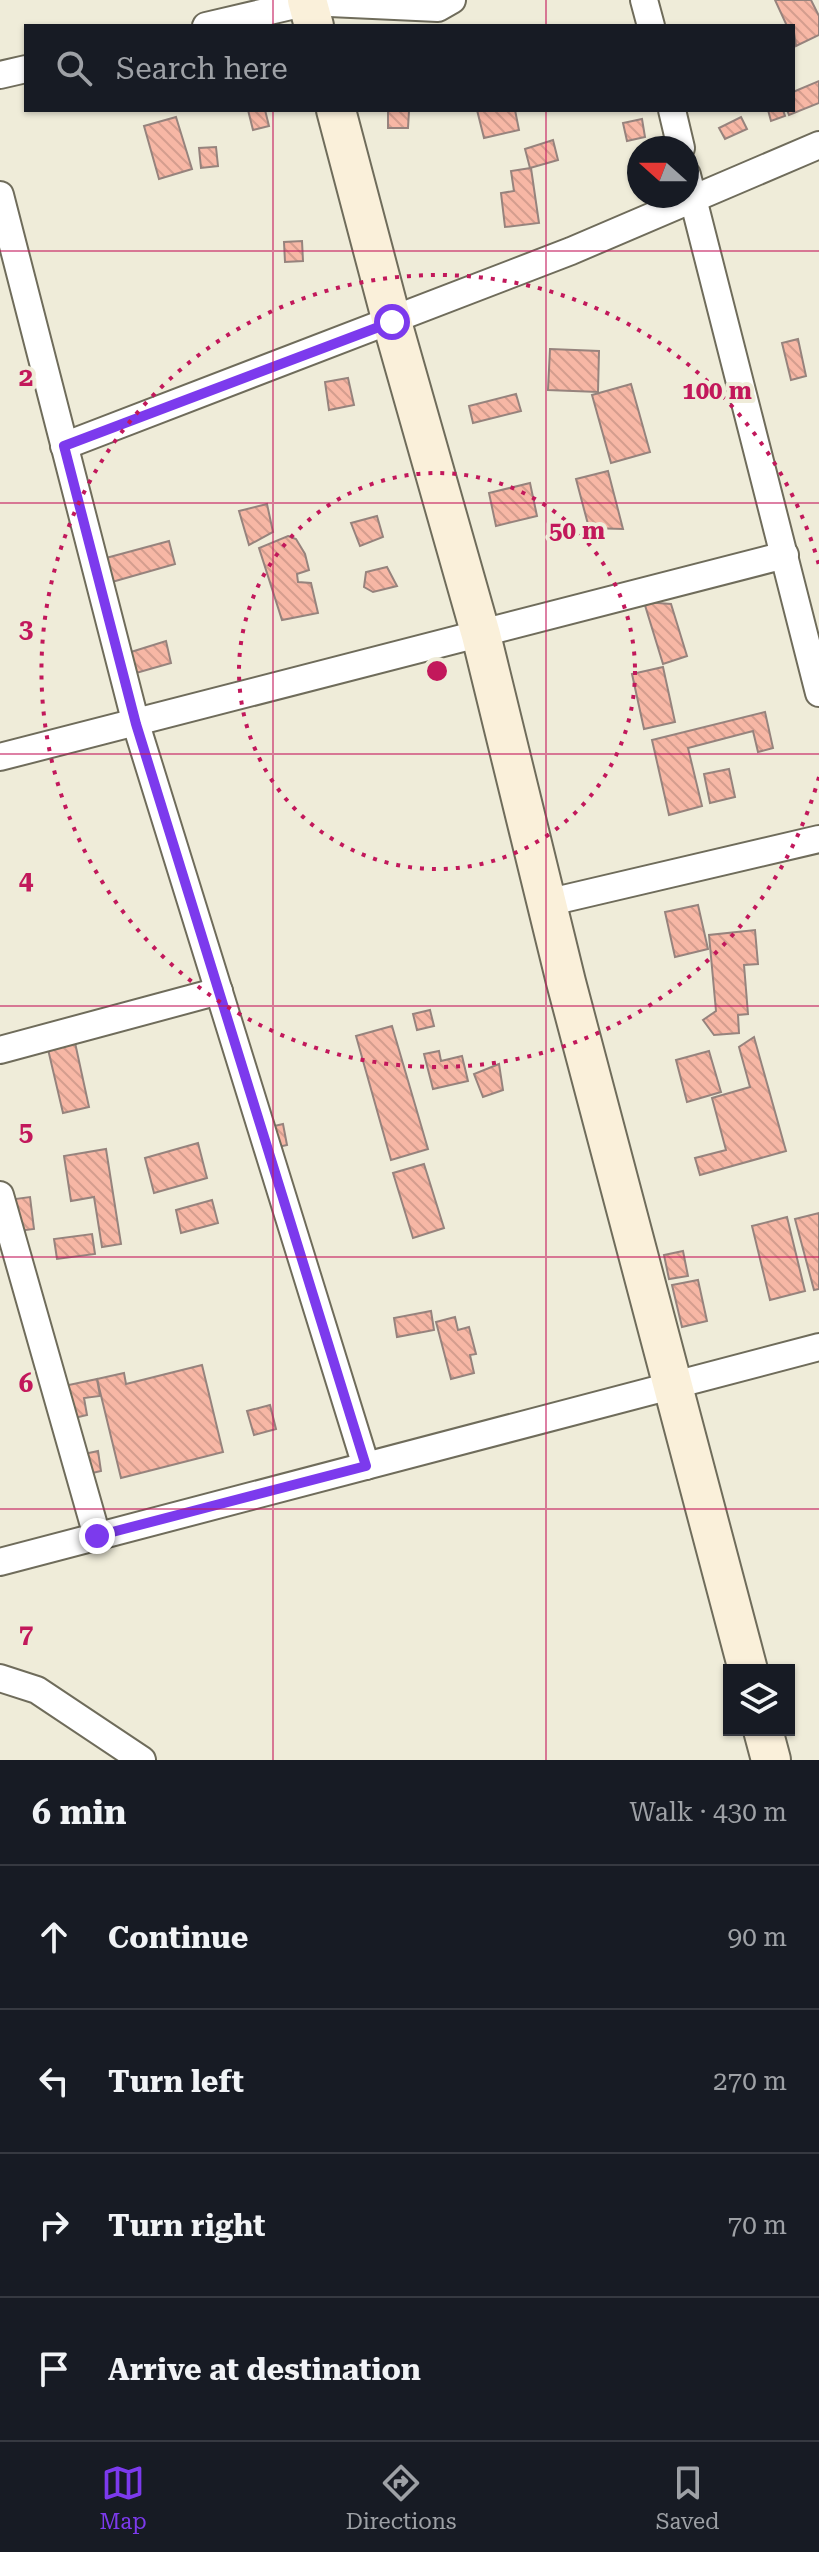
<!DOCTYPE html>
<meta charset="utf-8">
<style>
body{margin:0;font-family:"Roboto Serif",serif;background:#20242c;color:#f1f3f6}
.controls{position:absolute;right:24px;bottom:24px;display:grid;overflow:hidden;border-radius:0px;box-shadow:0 2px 6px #0004}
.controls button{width:72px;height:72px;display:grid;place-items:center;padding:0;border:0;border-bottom:2px solid #363941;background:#171b24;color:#f1f3f6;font:40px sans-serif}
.compass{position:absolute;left:627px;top:136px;width:72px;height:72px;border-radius:50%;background:#171b24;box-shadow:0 2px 6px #0004;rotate:291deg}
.stop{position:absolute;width:24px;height:24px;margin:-18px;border:6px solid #7c3aed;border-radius:50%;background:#fff}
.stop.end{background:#7c3aed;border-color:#fff;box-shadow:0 2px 8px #0008}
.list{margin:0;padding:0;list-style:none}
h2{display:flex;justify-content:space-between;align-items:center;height:104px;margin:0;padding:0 32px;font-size:34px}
h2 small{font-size:26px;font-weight:400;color:#9ea1a6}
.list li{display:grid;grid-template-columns:52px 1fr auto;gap:24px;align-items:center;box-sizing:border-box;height:144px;padding:0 32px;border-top:2px solid #363941}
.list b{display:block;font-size:30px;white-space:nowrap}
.list em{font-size:26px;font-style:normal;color:#9ea1a6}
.icon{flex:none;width:44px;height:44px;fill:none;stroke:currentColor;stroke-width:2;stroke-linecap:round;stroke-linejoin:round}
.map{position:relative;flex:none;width:819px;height:1760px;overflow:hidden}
.search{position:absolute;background:#171b24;box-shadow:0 2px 6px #0004;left:24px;right:24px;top:24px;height:88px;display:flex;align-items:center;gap:20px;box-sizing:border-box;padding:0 28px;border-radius:0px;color:#9ea1a6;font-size:30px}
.sheet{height:680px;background:#171b24}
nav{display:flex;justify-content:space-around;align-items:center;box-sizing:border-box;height:112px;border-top:2px solid #363941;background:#171b24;font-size:22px;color:#9ea1a6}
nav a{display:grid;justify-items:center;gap:4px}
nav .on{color:#7c3aed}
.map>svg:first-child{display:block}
.building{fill:url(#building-back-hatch);stroke:#96837d;stroke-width:2}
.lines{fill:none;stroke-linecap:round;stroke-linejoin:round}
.street-casing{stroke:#6f6c5b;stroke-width:30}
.secondary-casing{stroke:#6f6c5b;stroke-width:42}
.street{stroke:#fff;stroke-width:26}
.secondary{stroke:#faf0da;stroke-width:38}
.route{stroke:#7c3aed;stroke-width:10}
.grid{fill:none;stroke:#c2185b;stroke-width:2;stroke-opacity:0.55}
.ring{fill:none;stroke:#c2185b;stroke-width:4;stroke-dasharray:4 8}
.grid-label{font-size:26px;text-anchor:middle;font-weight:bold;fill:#c2185b;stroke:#efecd9;stroke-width:8;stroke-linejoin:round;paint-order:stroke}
.centre{fill:#c2185b;stroke:#efecd9;stroke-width:4}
.ring-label{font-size:24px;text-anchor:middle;font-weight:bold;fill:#c2185b;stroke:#efecd9;stroke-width:8;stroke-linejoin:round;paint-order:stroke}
</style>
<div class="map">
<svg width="819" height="1760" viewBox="0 0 819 1760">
<defs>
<pattern id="building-back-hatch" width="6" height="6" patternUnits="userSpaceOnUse" patternTransform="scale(2)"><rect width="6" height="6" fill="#f7b7a5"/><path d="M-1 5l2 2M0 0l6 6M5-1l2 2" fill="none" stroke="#d49d8e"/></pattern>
</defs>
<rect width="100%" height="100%" fill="#efecd9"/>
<g class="building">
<polygon points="775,0 811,0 819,16 819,35 796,46 793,26 787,26"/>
<polygon points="819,81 819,103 789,115 787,110 793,110 793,92"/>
<polygon points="248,110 265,110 269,126 253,130"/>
<polygon points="477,110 515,110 519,130 484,138"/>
<polygon points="768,110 783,110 785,116 771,121"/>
<polygon points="388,111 409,111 408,128 388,128"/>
<polygon points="176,117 192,169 159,179 144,126"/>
<polygon points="741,117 747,129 725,139 719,128"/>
<polygon points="642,119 645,137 627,141 623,123"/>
<polygon points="553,140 558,160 530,168 525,149"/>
<polygon points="216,147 218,166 201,168 199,148"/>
<polygon points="531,168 539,223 505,227 501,193 514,191 511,171"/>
<polygon points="302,241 303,261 285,262 284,242"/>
<polygon points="798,339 806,376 791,380 782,343"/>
<polygon points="550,349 599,351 598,392 548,390"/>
<polygon points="348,378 354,405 329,410 325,382"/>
<polygon points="631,384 650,452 611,463 592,395"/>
<polygon points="516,394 521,411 473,423 469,406"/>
<polygon points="608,471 623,529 589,528 576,479"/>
<polygon points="530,483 537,516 496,526 489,493"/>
<polygon points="267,504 273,532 249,545 239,511"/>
<polygon points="377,516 383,537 360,546 351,523"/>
<polygon points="288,536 296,539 305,554 309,570 297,574 298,582 311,583 318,613 282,620 259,548"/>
<polygon points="169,541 175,564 112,582 106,558"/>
<polygon points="387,567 397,586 373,592 364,587 366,572"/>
<polygon points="644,602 671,604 687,656 663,664"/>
<polygon points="166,641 171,663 136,673 131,652"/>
<polygon points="663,667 675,722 644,729 632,674"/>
<polygon points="765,712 773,748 758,752 753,731 688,748 702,806 669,815 652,740"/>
<polygon points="729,769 735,797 710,803 704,774"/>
<polygon points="698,905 708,949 675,957 665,912"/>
<polygon points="755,930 758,964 744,965 748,1014 738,1015 739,1033 714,1035 703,1020 716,1011 709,935"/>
<polygon points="430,1010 434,1026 417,1030 413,1014"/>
<polygon points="392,1026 428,1149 391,1160 356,1036"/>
<polygon points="754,1037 786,1151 700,1175 695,1158 726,1150 712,1098 750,1087 739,1047"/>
<polygon points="74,1038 89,1107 63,1113 47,1045"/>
<polygon points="439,1051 441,1061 462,1056 468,1081 433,1089 424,1054"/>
<polygon points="709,1051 721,1092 687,1102 676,1060"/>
<polygon points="499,1064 503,1090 483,1097 474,1074"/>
<polygon points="283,1124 287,1145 274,1148 270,1127"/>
<polygon points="198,1143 207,1178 154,1193 145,1158"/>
<polygon points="106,1149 121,1244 102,1247 94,1197 71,1201 64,1156"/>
<polygon points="424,1164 444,1228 413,1238 393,1173"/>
<polygon points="30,1197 34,1229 19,1231 15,1199"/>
<polygon points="212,1200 218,1223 181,1233 176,1210"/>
<polygon points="819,1213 819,1289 814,1290 795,1219"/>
<polygon points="787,1217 805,1291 770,1300 752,1226"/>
<polygon points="92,1234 95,1254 57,1259 54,1239"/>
<polygon points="683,1251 688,1276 669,1279 664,1255"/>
<polygon points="698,1280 707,1321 682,1327 672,1285"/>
<polygon points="431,1311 434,1330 397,1337 394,1318"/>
<polygon points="455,1317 458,1330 469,1327 476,1354 470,1355 474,1373 451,1379 436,1322"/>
<polygon points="202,1365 223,1452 121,1478 97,1379 124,1373 126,1384"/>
<polygon points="97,1379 100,1396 84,1398 87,1415 70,1419 64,1386"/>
<polygon points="270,1405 276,1429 254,1435 247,1411"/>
<polygon points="98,1451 101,1471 88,1474 84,1454"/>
</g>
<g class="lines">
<g class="street-casing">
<g id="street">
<polyline points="644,0 651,26"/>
<polyline points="206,26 308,2 438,8 452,0"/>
<polyline points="0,75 26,69"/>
<polyline points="672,110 681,148"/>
<polyline points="687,175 819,693"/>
<polyline points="0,195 136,724 366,1466"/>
<polyline points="64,446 571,251 819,145"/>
<polyline points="0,757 785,555"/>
<polyline points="546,903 819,839"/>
<polyline points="0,1050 219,991"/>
<polyline points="0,1195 97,1536"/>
<polyline points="0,1562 819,1347"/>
<polyline points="0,1678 37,1690 142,1760"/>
</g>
</g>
<g class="secondary-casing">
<g id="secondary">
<polyline points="307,0 314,26"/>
<polyline points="336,110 392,322 481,635 566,982 748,1670"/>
<polyline points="763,1730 771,1760"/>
</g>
</g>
<use href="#street" class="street"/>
<use href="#secondary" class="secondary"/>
</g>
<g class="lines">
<polyline class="route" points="97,1536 366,1466 136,724 64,446 392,322"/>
</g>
<path class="grid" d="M273,0V26M546,0V26M273,110V1760M546,110V1760M0,251H819M0,503H819M0,754H819M0,1006H819M0,1257H819M0,1509H819"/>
<g class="ring">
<circle cx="437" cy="671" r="198"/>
<path d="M819 777A396 396 0 1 1 819 565"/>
</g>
<g class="grid-label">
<text x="26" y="386">2</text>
<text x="26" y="638">3</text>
<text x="26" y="889">4</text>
<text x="26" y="1141">5</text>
<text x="26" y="1392">6</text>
<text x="26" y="1643">7</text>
</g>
<circle cx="437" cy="671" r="12" class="centre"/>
<g class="ring-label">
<text x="717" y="399">100 m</text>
<text x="577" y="539">50 m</text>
</g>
</svg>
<div class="controls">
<button><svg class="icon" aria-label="layers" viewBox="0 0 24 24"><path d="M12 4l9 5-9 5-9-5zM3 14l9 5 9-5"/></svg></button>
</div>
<svg class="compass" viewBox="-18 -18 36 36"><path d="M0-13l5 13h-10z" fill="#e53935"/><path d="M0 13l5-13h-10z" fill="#9ea1a6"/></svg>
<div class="stop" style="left:392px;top:322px"></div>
<div class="stop end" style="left:97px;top:1536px"></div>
<div class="search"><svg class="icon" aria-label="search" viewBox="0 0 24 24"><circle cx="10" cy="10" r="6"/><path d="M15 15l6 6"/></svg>Search here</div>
</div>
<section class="sheet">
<h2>6 min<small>Walk · 430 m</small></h2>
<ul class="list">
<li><svg class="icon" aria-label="ahead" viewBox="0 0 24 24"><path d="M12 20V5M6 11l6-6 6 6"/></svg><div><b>Continue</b></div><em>90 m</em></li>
<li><svg class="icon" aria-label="left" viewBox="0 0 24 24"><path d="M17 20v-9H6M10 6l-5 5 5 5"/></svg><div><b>Turn left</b></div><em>270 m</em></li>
<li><svg class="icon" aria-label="right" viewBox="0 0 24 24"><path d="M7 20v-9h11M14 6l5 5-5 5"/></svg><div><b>Turn right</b></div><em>70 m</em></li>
<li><svg class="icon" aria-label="arrive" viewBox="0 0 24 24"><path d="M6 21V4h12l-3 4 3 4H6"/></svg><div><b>Arrive at destination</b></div></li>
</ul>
</section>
<nav>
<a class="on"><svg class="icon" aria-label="map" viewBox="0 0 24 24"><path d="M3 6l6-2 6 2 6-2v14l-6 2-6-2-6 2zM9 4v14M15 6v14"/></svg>Map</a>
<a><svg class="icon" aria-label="directions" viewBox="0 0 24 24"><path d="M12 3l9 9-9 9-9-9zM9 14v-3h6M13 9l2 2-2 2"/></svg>Directions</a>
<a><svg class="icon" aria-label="saved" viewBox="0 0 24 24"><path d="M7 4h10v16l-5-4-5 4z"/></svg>Saved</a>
</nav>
